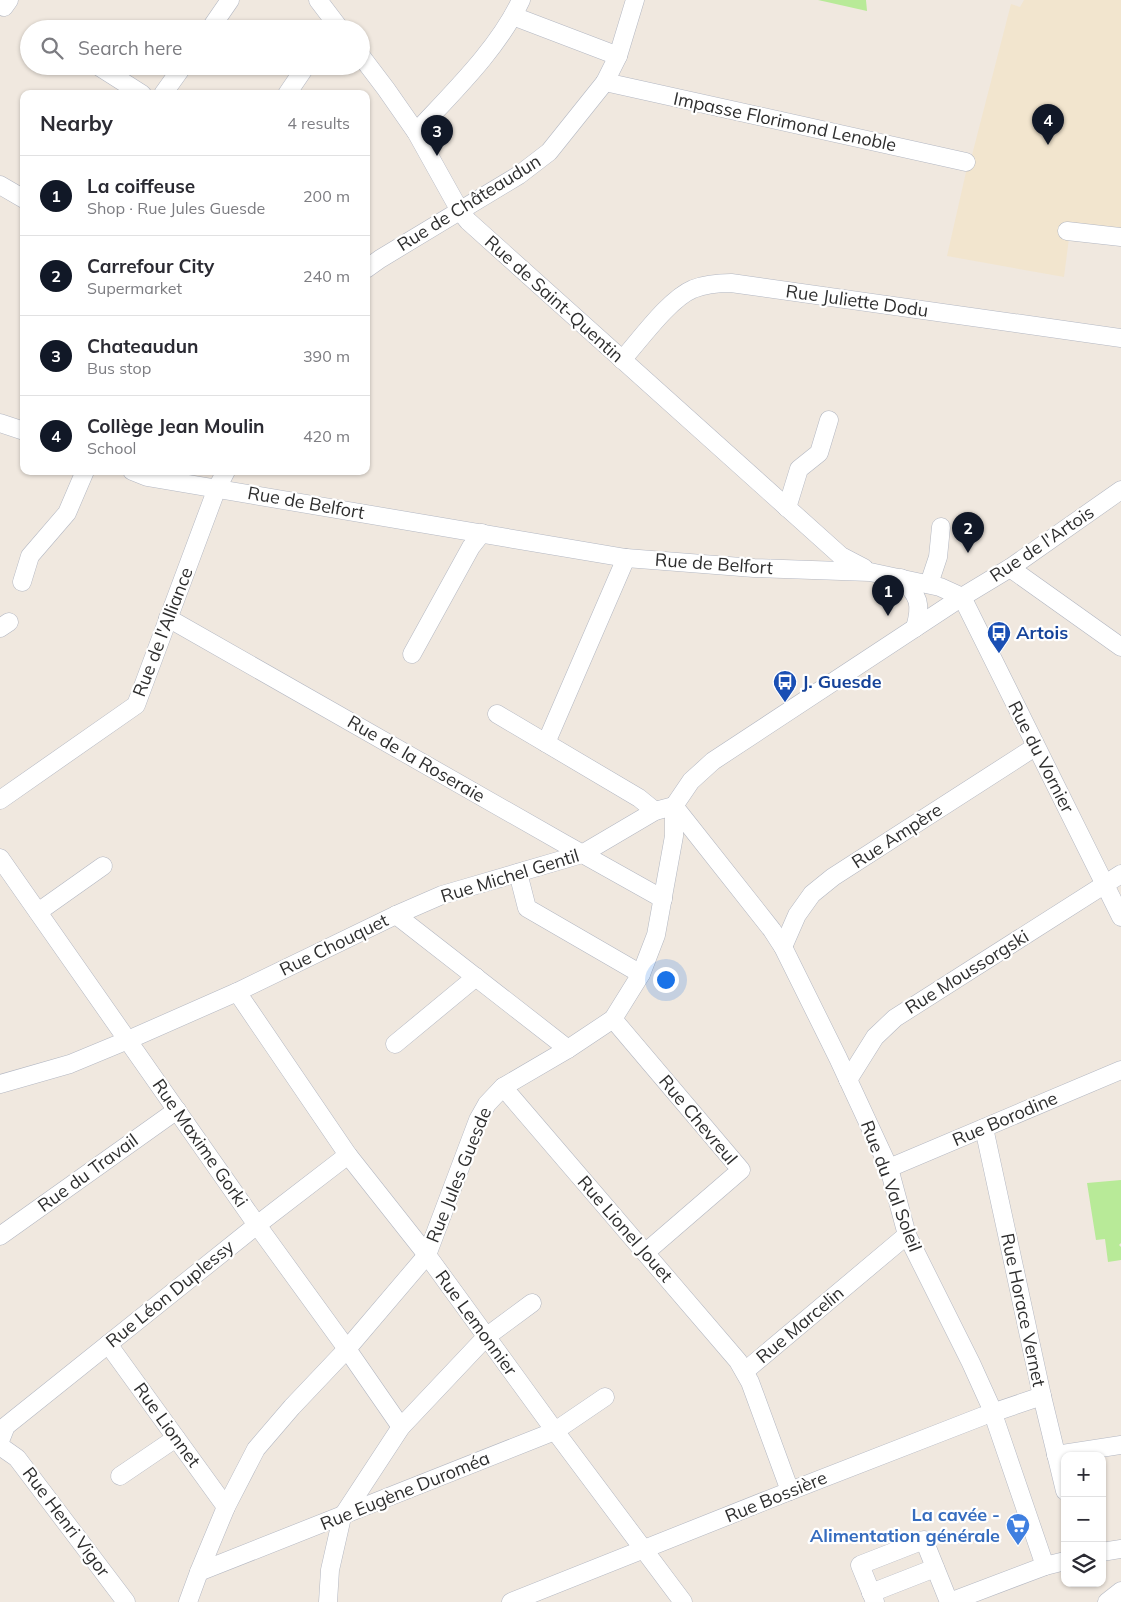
<!DOCTYPE html>
<meta charset="utf-8">
<style>
body{margin:0;font-family:Mulish,sans-serif;background:#f2f2f3;color:#2b2b33}
.controls{position:absolute;right:15px;bottom:15px;display:grid;overflow:hidden;border-radius:10px;box-shadow:0 1px 4px #0004}
.controls button{width:45px;height:45px;display:grid;place-items:center;padding:0;border:0;border-bottom:1px solid #e1e1e2;background:#fff;color:#2b2b33;font:25px sans-serif}
.you{position:absolute;left:665px;top:979px;width:18px;height:18px;margin:-12px;border:4px solid #fff;border-radius:50%;background:#1a73e8;box-shadow:0 0 0 8px #1a73e833}
.badge{display:grid;place-items:center;width:32px;height:32px;border-radius:50%;background:#111827;color:#fff;font-size:16px;font-weight:700}
.pin{position:absolute;translate:-50% -41px;filter:drop-shadow(0 1px 2px #0008)}
.pin::after{content:'';position:absolute;top:26px;width:18px;height:15px;background:inherit;clip-path:polygon(0 0,100% 0,50% 100%)}
.list{margin:0;padding:0;list-style:none}
h2{display:flex;justify-content:space-between;align-items:center;height:65px;margin:0;padding:0 20px;font-size:21px}
h2 small{font-size:16px;font-weight:400;color:#7c7c81}
.list li{display:grid;grid-template-columns:32px 1fr auto;gap:15px;align-items:center;box-sizing:border-box;height:80px;padding:0 20px;border-top:1px solid #e1e1e2}
.list b{display:block;font-size:19px;white-space:nowrap}
.list p{margin:0;font-size:16px;white-space:nowrap;color:#7c7c81}
.list em{font-size:16px;font-style:normal;color:#7c7c81}
.icon{flex:none;width:28px;height:28px;fill:none;stroke:currentColor;stroke-width:2;stroke-linecap:round;stroke-linejoin:round}
.map{position:relative;flex:none;width:1121px;height:1602px;overflow:hidden}
.search{position:absolute;background:#fff;box-shadow:0 1px 4px #0004;left:20px;top:20px;width:350px;height:55px;display:flex;align-items:center;gap:12px;box-sizing:border-box;padding:0 18px;border-radius:28px;color:#7c7c81;font-size:19px}
.panel{position:absolute;background:#fff;box-shadow:0 1px 4px #0004;left:20px;top:90px;width:350px;height:385px;border-radius:10px}
.map>svg:first-child{display:block}
.education{fill:#f2e5ce}
.green{fill:#b8ea98}
.lines{fill:none;stroke-linecap:round;stroke-linejoin:round}
.minor-casing{stroke:#b3b7c2;stroke-width:19}
.minor{stroke:#fff;stroke-width:18}
.labels{text-anchor:middle;stroke-width:4.5;stroke-linejoin:round;paint-order:stroke}
.street-label{font-size:18px;fill:#2e2e2e;stroke:#fff}
.transit-label{font-size:18px;font-weight:bold;fill:#164399;stroke:#fff;text-anchor:start}
.shop-label{font-size:18px;font-weight:bold;fill:#366cbe;stroke:#fff;text-anchor:end}
</style>
<div class="map">
<svg width="1121" height="1602" viewBox="0 0 1121 1602">
<rect width="100%" height="100%" fill="#f0e8df"/>
<polygon class="education" points="1024,0 1121,0 1121,244 1069,238 1064,277 947,256 966,172 972,155 1011,4 1020,7"/>
<g class="green">
<polygon points="818,0 866,0 867,11"/>
<polygon points="1121,1180 1121,1243 1119,1245 1121,1247 1121,1260 1108,1262 1105,1239 1096,1240 1087,1183"/>
</g>
<g class="lines">
<g class="minor-casing">
<g id="minor">
<polyline points="318,0 340,29"/>
<polyline points="0,4 4,7 9,0"/>
<polyline points="513,16 618,56"/>
<polyline points="210,29 230,0"/>
<polyline points="361,56 386,89 416,132 460,211 468,221 841,556 864,568"/>
<polyline points="98,66 142,94"/>
<polyline points="605,82 966,162"/>
<polyline points="163,94 183,66"/>
<polyline points="287,94 306,66"/>
<path d="M416,132C453,92 498,49 521,0"/>
<polyline points="0,185 24,199"/>
<polyline points="1067,231 1121,237"/>
<polyline points="366,269 380,259 519,175 549,152 605,82 618,56 635,0"/>
<path d="M622,360C640,340 669,299 693,289C706,284 718,283 731,283L1121,338"/>
<polyline points="0,423 24,431"/>
<polyline points="132,471 147,477 626,558 754,568 870,572 940,587 962,597"/>
<polyline points="787,508 799,469 819,453 829,420"/>
<polyline points="1010,568 1121,647"/>
<path d="M901,578C919,596 922,604 915,628"/>
<polyline points="22,582 30,556 67,513 85,471"/>
<polyline points="929,584 938,557 941,527"/>
<polyline points="962,597 1121,917"/>
<polyline points="168,618 563,843 663,899"/>
<polyline points="0,628 9,622"/>
<polyline points="412,654 471,547 482,533"/>
<polyline points="497,714 639,798 655,811"/>
<polyline points="546,743 626,558"/>
<polyline points="0,800 136,705 217,488 226,471"/>
<polyline points="674,806 772,930 783,947 838,1058 889,1168 907,1235 971,1363 990,1405 1045,1566"/>
<polyline points="0,858 257,1225 347,1349 401,1427"/>
<polyline points="518,873 527,908 641,974"/>
<polyline points="38,912 103,866"/>
<polyline points="396,915 568,1049"/>
<polyline points="783,947 797,915 812,894 833,877 1035,747"/>
<polyline points="237,992 348,1155 427,1255 555,1431 683,1602"/>
<polyline points="613,1019 741,1170 646,1252"/>
<polyline points="395,1044 476,977"/>
<polyline points="848,1080 875,1037 895,1018 1121,874"/>
<polyline points="0,1084 70,1064 128,1040 237,992 396,915 442,895 582,854 655,811 674,806"/>
<polyline points="503,1087 738,1361 750,1382 790,1491"/>
<polyline points="984,1128 1042,1396 1065,1491"/>
<polyline points="889,1168 1121,1070"/>
<polyline points="0,1236 177,1110"/>
<polyline points="108,1344 226,1507"/>
<polyline points="745,1371 907,1235"/>
<polyline points="0,1441 6,1426 257,1225 348,1155"/>
<polyline points="0,1446 17,1458 126,1602"/>
<polyline points="1056,1455 1121,1445"/>
<polyline points="120,1476 176,1438"/>
<polyline points="1102,1552 1121,1549"/>
<polyline points="199,1572 555,1431 605,1397"/>
<polyline points="871,1593 935,1568"/>
<polyline points="188,1602 199,1572 226,1507 256,1449 292,1407 347,1349 427,1255 478,1120 487,1104 503,1087 568,1049 613,1019 641,974 656,935 674,836 674,806 691,781 713,761 962,597 1010,568 1121,490"/>
<polyline points="328,1602 330,1570 342,1517 401,1427 486,1337 532,1303"/>
<polyline points="511,1602 790,1491 983,1416 1042,1396"/>
<polyline points="875,1602 860,1565 924,1540 949,1602"/>
<polyline points="950,1602 1045,1566 1065,1561"/>
<polyline points="1107,1602 1121,1591"/>
</g>
</g>
<use href="#minor" class="minor"/>
</g>
<defs>
<g id="bus-pin" transform="scale(1.25)"><path d="M0 17L-7.5 6A9.5 9.5 0 1 1 7.5 6Z" fill="#1a4fb4" stroke="#fff"/><path d="M-5-6H5V4H4V6H2V4H-2V6H-4V4H-5ZM-3.5-4V0h7V-4ZM-3.5 1.2v1.5H-2V1.2ZM2 1.2v1.5H3.5V1.2Z" fill="#fff"/></g>
<g id="supermarket-pin" transform="scale(1.25)"><path d="M0 17L-7.5 6A9.5 9.5 0 1 1 7.5 6Z" fill="#3f7fe0" stroke="#fff"/><path d="M-6-5.5h2.5l.6 2H6L4.5 2H-2.5L-4.4-4H-6ZM-1.5 3.2a1.3 1.3 0 1 0 .1 0ZM3 3.2a1.3 1.3 0 1 0 .1 0Z" fill="#fff"/></g>
</defs>
<g fill-rule="evenodd">
<use href="#bus-pin" x="999" y="633"/>
<use href="#bus-pin" x="785" y="682"/>
<use href="#supermarket-pin" x="1018" y="1525"/>
</g>
<g class="labels">
<g class="street-label">
<text transform="translate(785 122) rotate(12)" y="6">Impasse Florimond Lenoble</text>
<text transform="translate(469 203) rotate(-32)" y="6">Rue de Châteaudun</text>
<text transform="translate(554 299) rotate(42)" y="6">Rue de Saint-Quentin</text>
<text transform="translate(857 301) rotate(8)" y="6">Rue Juliette Dodu</text>
<text transform="translate(306 503) rotate(10)" y="6">Rue de Belfort</text>
<text transform="translate(1042 544) rotate(-34)" y="6">Rue de l'Artois</text>
<text transform="translate(714 564) rotate(4)" y="6">Rue de Belfort</text>
<text transform="translate(163 632) rotate(-69)" y="6">Rue de l'Alliance</text>
<text transform="translate(1041 757) rotate(63)" y="6">Rue du Vornier</text>
<text transform="translate(416 759) rotate(30)" y="6">Rue de la Roseraie</text>
<text transform="translate(897 836) rotate(-33)" y="6">Rue Ampère</text>
<text transform="translate(510 876) rotate(-17)" y="6">Rue Michel Gentil</text>
<text transform="translate(334 945) rotate(-26)" y="6">Rue Chouquet</text>
<text transform="translate(967 972) rotate(-32)" y="6">Rue Moussorgski</text>
<text transform="translate(1005 1119) rotate(-23)" y="6">Rue Borodine</text>
<text transform="translate(698 1120) rotate(50)" y="6">Rue Chevreul</text>
<text transform="translate(200 1143) rotate(55)" y="6">Rue Maxime Gorki</text>
<text transform="translate(88 1173) rotate(-36)" y="6">Rue du Travail</text>
<text transform="translate(459 1175) rotate(-68)" y="6">Rue Jules Guesde</text>
<text transform="translate(891 1186) rotate(69)" y="6">Rue du Val Soleil</text>
<text transform="translate(625 1229) rotate(49)" y="6">Rue Lionel Jouet</text>
<text transform="translate(170 1294) rotate(-39)" y="6">Rue Léon Duplessy</text>
<text transform="translate(1023 1310) rotate(78)" y="6">Rue Horace Vernet</text>
<text transform="translate(476 1323) rotate(54)" y="6">Rue Lemonnier</text>
<text transform="translate(800 1325) rotate(-40)" y="6">Rue Marcelin</text>
<text transform="translate(167 1425) rotate(54)" y="6">Rue Lionnet</text>
<text transform="translate(405 1491) rotate(-22)" y="6">Rue Eugène Duroméa</text>
<text transform="translate(776 1497) rotate(-22)" y="6">Rue Bossière</text>
<text transform="translate(66 1522) rotate(53)" y="6">Rue Henri Vigor</text>
</g>
<g class="transit-label">
<text x="1016" y="639">Artois</text>
<text x="802" y="688">J. Guesde</text>
</g>
<g class="shop-label">
<text x="1000" y="1521">La cavée -<tspan x="1000" dy="21">Alimentation générale</tspan></text>
</g>
</g>
</svg>
<div class="controls">
<button>+</button>
<button>−</button>
<button><svg class="icon" aria-label="layers" viewBox="0 0 24 24"><path d="M12 4l9 5-9 5-9-5zM3 14l9 5 9-5"/></svg></button>
</div>
<div class="you"></div>
<div class="pin badge" style="left:888px;top:616px">1</div>
<div class="pin badge" style="left:968px;top:553px">2</div>
<div class="pin badge" style="left:437px;top:156px">3</div>
<div class="pin badge" style="left:1048px;top:145px">4</div>
<div class="search"><svg class="icon" aria-label="search" viewBox="0 0 24 24"><circle cx="10" cy="10" r="6"/><path d="M15 15l6 6"/></svg>Search here</div>
<section class="panel">
<h2>Nearby<small>4 results</small></h2>
<ul class="list">
<li><span class="badge">1</span><div><b>La coiffeuse</b><p>Shop · Rue Jules Guesde</p></div><em>200 m</em></li>
<li><span class="badge">2</span><div><b>Carrefour City</b><p>Supermarket</p></div><em>240 m</em></li>
<li><span class="badge">3</span><div><b>Chateaudun</b><p>Bus stop</p></div><em>390 m</em></li>
<li><span class="badge">4</span><div><b>Collège Jean Moulin</b><p>School</p></div><em>420 m</em></li>
</ul>
</section>
</div>
